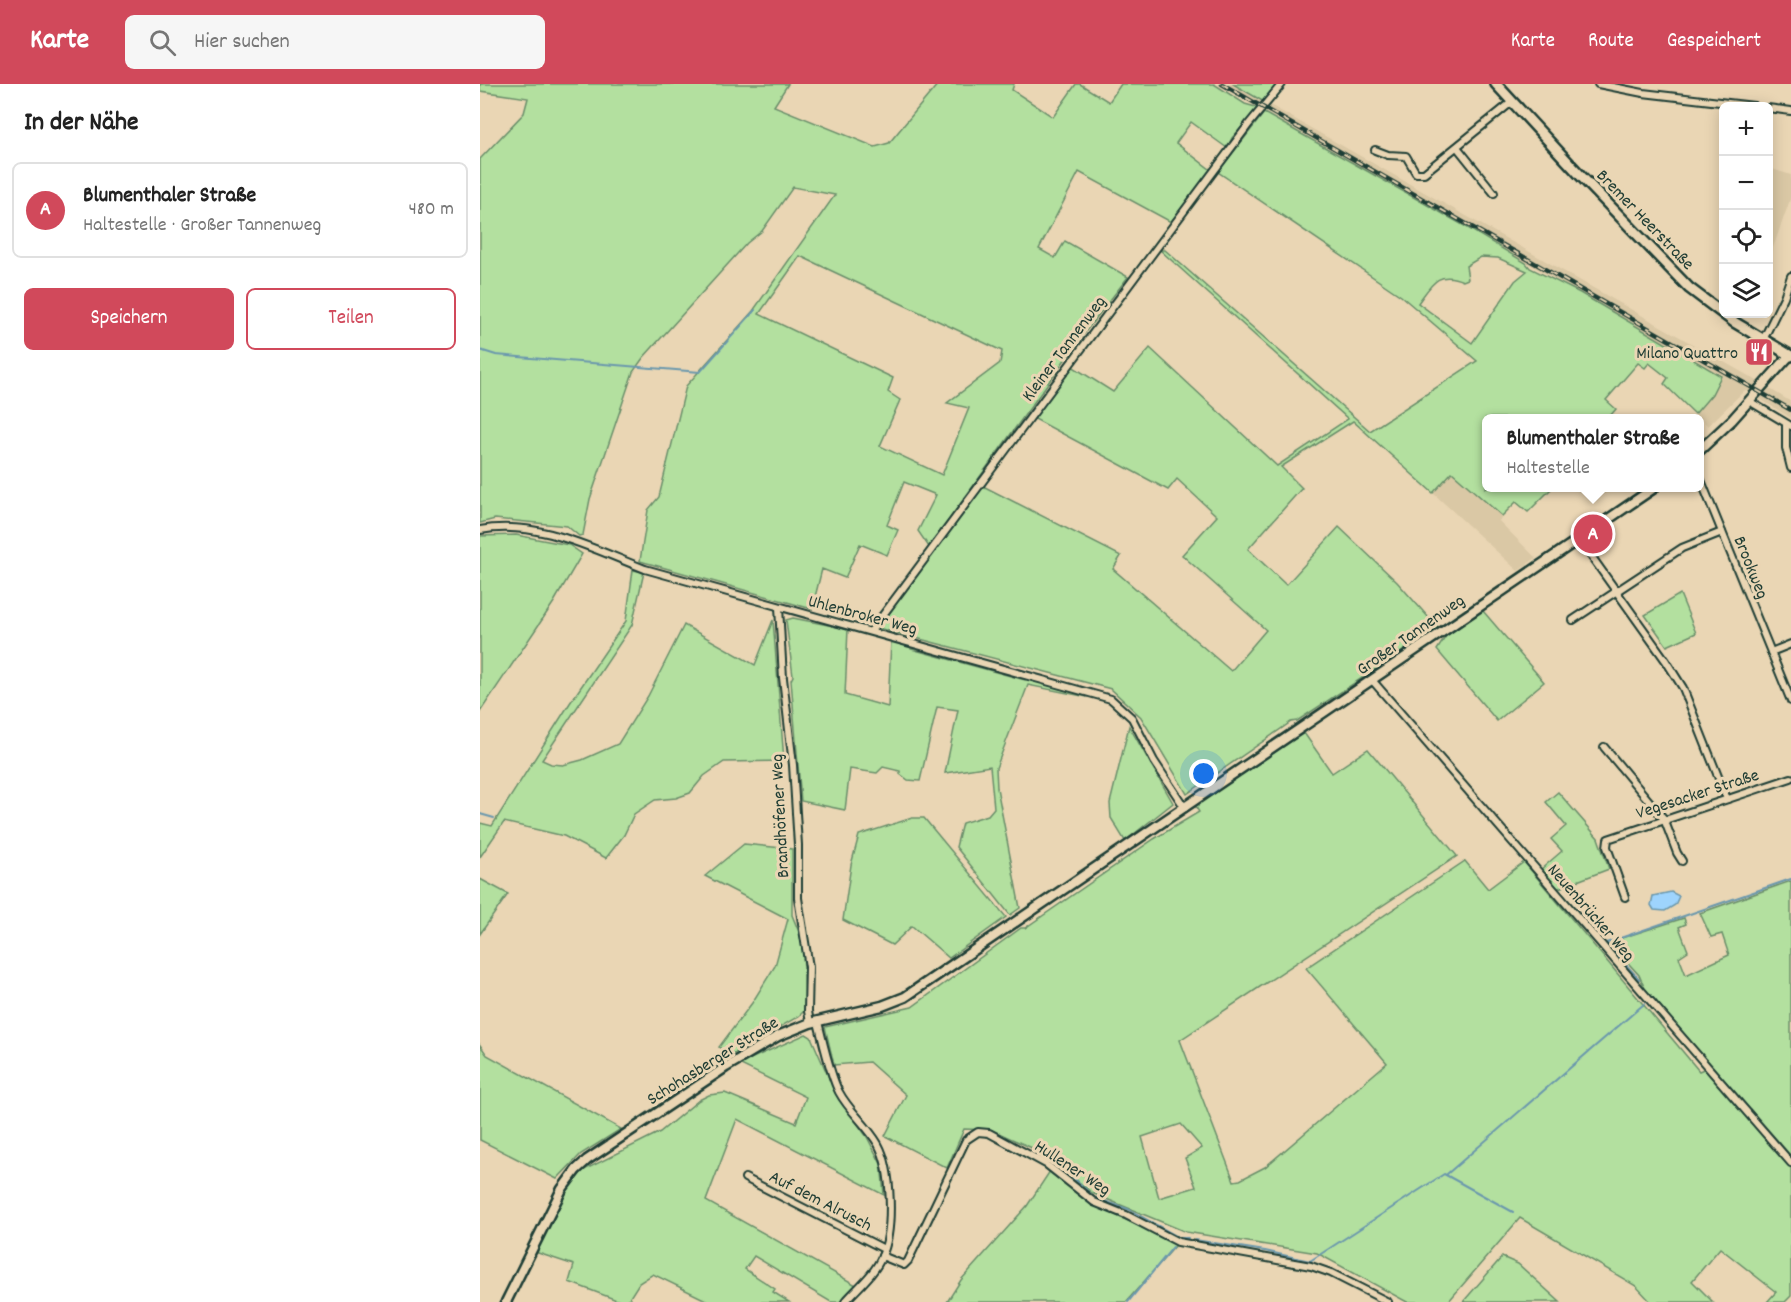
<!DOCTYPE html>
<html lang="de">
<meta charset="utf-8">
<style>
body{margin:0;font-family:Dekko,sans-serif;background:#f6f6f6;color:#222}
.controls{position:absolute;right:18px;top:18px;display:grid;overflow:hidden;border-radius:9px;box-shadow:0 3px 15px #0003}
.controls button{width:54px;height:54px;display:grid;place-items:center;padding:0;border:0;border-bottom:2px solid #e0e0e0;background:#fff;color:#222;font:30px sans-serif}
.you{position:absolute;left:724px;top:690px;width:21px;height:21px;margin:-15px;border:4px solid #fff;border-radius:50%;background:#1a73e8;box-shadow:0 0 0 9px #1a73e833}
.badge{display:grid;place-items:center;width:39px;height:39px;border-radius:50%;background:#d1495b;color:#fff;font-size:20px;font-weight:700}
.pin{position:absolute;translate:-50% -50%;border:3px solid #fff;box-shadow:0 2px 6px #0006}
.popup{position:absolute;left:1002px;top:330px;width:222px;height:78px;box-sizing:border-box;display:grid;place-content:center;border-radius:9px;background:#fff;filter:drop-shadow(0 2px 4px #0005);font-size:20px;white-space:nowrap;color:#767676}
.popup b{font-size:22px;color:#222}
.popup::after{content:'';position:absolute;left:50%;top:100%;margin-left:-12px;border:12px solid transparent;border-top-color:#fff}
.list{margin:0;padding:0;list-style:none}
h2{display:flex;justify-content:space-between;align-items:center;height:78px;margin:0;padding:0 24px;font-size:26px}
h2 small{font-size:20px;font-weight:400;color:#767676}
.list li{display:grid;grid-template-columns:39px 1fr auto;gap:18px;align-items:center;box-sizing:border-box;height:96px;margin:0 12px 12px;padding:0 12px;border:2px solid #e0e0e0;border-radius:9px}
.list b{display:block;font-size:22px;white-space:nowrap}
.list p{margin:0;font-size:20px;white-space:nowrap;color:#767676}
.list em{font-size:20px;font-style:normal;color:#767676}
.actions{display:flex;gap:12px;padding:18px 24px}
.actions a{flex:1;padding:14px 0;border:2px solid #d1495b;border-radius:9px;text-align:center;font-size:21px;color:#d1495b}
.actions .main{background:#d1495b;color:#fff}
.icon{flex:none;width:33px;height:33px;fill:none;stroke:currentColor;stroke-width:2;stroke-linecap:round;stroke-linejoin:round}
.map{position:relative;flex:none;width:1311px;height:1218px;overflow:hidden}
header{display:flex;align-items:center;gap:36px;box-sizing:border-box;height:84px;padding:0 30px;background:#d1495b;color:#fff}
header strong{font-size:28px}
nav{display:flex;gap:33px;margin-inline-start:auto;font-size:21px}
.search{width:420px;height:54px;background:#f6f6f6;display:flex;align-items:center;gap:15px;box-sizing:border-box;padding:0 21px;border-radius:9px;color:#767676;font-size:22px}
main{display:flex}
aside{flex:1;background:#fff}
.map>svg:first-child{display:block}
.built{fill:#dac8a5}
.green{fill:#b3e09f;stroke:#698e6a;stroke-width:1.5;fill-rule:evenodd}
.water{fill:#9ed4fd;stroke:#6b98ad;stroke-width:1.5}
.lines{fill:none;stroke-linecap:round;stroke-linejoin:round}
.stream{stroke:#6b98ad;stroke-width:2}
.minor-casing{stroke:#1f3d34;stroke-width:10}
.tertiary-casing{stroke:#1f3d34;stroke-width:13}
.secondary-casing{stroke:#1f3d34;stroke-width:14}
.minor{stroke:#ead6b4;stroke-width:6}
.tertiary{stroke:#ead6b4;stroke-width:8}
.secondary{stroke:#ead6b4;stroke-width:9}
.rail-casing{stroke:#1f3d34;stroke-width:4.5}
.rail{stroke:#ead6b4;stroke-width:2;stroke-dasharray:7;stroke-linecap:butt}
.labels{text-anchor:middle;stroke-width:6;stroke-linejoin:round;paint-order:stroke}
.street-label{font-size:18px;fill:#1f3d34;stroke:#ead6b4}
.poi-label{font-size:18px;fill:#1f3d34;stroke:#ead6b4;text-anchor:end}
</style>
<header>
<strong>Karte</strong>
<div class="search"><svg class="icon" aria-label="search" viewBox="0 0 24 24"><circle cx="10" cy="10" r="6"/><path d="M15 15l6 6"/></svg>Hier suchen</div>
<nav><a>Karte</a><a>Route</a><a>Gespeichert</a></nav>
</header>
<main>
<aside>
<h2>In der Nähe<small></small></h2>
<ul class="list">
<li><span class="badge">A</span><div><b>Blumenthaler Straße</b><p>Haltestelle · Großer Tannenweg</p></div><em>480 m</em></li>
</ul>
<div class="actions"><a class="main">Speichern</a><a>Teilen</a></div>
</aside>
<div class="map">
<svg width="1311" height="1218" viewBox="0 0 1311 1218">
<rect width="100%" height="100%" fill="#ead6b4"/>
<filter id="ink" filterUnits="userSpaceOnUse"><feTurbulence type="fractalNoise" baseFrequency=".0167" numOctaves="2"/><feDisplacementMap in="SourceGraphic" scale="12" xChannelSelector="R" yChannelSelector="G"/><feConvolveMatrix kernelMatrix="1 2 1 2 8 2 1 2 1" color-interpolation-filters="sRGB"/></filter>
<g filter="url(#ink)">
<g class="built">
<polygon points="737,0 753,0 1274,295 1311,318 1311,334 1265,306 1228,342 1215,330 1232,310 1240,292 983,141"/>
<polygon points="1289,84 1311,91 1311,113 1289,175"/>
<polygon points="972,388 1022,432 1019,437 1056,474 1038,487 953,409"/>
</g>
<g class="green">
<path d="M0,0H308L294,22L395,63L409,59L458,0H534L532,6L573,33L596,0H600L629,18L641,0H734L765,20L779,24L752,54L747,64L711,38L696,59L731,86L691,138L599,88L559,165L575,174L585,157L648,193L602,252L449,463L438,447L456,411L424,398L407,441L418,446L407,471L380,460L365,494L342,485L332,525L160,477L168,426L179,413L206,302L273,227L355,111L313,103L282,147L267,159L163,274L153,288L110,415L103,451L99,452L87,442L15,435L0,439V75L44,29L48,14L0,7ZM320,172L522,267L520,279L467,319L489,324L462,391L400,362L420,316L408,308L413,294L279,230Z"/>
<polygon points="753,0 797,0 784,18"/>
<path d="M784,29L983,141L1046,179L1050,184L1100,209L1241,292L1232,310L1215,330L1184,300L1188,294L1169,279L1165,284L1158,279L1126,316L1136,325L1130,332L1132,334H1006V404H1072L1048,428L1036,418L1022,432L972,388L953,409L873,337L801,383L822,404L768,465L806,501L859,443L917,498L958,544L817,637L811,638L707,710L661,633L631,605L398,544L503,402L641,472L633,485L751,587L786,546L702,471L737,432L697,395L688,406L553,334L592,282L633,308L670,264L797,382L868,335L680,166H685L890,347L997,277L921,212L738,88ZM1001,173L1018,174L1047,187L1035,197L992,259L938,219C952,200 958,186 983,197L988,195L986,182Z"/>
<polygon points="36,451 89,461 102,470 74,518 0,628 0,452"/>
<polygon points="153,486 164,488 152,541 62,676 71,680 83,681 102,676 138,660 168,612 204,541 275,581 293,536 304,677 244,678 224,692 210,709 196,714 175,716 154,730 144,751 126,774 84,752 24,738 0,773 0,739 12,742 90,619 146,537"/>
<polygon points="1200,510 1216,549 1187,562 1165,531"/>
<polygon points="1003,527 1064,598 1017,637 957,566 966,552"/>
<polygon points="313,534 368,545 365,611 408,623 411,556 431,562 431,565 545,596 550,593 608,611 607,613 548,601 516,684 517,704 540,824 530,831 476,763 482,739 508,731 514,724 510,682 465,689 478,626 457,623 440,697 428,696 420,690 420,687 403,683 397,689 370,685 365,726 321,717 311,596 313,592 306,536"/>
<polygon points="649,642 693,719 645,757 631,734 630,719"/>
<path d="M824,649L852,689L888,665L977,772L700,956L754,1097L760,1096L785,1083L907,979L826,884L985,777L1008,805L1044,778L1219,987L1226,984L1311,1082V1212L1305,1218H1287L1296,1208L1240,1164L1212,1197L1233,1218H1171L1156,1202L1040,1134L968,1218H927L837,1169L706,1148L612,1109L575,1078L552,1064L512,1046L484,1045L467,1084L405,1052L426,1011L389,978L354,981L345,943L432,923L541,844H545L674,755L719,728L714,720ZM701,1040L722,1064L705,1074L716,1103L679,1114L662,1053Z"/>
<polygon points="1078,708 1118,754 1129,785 1076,805 1060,786 1082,767 1071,755 1086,742 1066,718"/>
<polygon points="432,734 444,734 526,833 469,874 432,842 412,861 363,836 371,781 379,751"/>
<polygon points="264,760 312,765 312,831 323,858 325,926 319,932 250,972 239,963 272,919 295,882 308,835 225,792"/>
<polygon points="0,795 28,810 0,850"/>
<polygon points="1311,797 1311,1072 1165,905 1159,891 1129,858 1204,834 1206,840 1199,843 1208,867 1199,873 1206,891 1249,871 1242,850 1231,853 1220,829"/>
<polygon points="326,950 331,953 356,1010 387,1053 401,1080 401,1078 404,1111 257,1035 226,1117 376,1201 361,1218 351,1218 274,1172 265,1185 295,1205 293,1208 309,1218 226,1218 226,1216 173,1190 159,1199 147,1218 142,1218 89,1198 94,1181 55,1168 86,1106 104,1086 180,1048 219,1016 229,1011 245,1009 316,1039 326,1013 259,980"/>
<polygon points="0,961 7,971 141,1045 101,1070 77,1095 0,1056"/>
<polygon points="570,1087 610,1119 697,1160 646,1218 467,1218 481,1196 547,1122"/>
<polygon points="1022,1173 1038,1180 1080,1218 983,1218"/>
</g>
<polygon class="water" points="1191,808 1199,812 1195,821 1185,827 1174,826 1171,821 1173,812"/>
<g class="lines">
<g class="stream">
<polyline points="0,266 16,271 220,288 275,226"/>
<polyline points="0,730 14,734"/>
<polyline points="1159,895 1126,859 1311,795"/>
<polyline points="580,1076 583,1084 615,1114 648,1125 700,1154 708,1154"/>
<polyline points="967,1090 1164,920"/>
<polyline points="715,1156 785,1167 830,1177 964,1090 1033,1128"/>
<polyline points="648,1218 693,1163"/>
</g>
<g class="minor-casing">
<g id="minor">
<polyline points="1118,0 1163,9 1274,22"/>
<polyline points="1288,24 1311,27"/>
<polyline points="977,63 1014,109"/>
<polyline points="895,66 908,71 926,72 936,89 944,89 1033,17"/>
<polyline points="1283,256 1304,213 1311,192"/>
<polyline points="1269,317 1311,342"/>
<polyline points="1306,340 1306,364 1311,384"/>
<polyline points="1220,394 1311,617"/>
<path d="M0,446C57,435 113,465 165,485L631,615L652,634L674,677L705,724"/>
<polyline points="1099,455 1186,577 1203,604 1247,715"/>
<polyline points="299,523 303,594 313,681 318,761 318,814 329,883 328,927 330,939"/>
<polyline points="1093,536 1202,464 1242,448"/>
<polyline points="391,547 769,40 802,0"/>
<polyline points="1291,568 1311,560"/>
<polyline points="892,596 1311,1079"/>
<polyline points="1124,663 1184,735 1197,769 1202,777"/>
<polyline points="1145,813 1127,763 1128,755 1311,694"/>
<path d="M338,938C343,957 350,991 359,1008C369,1027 387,1041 398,1060C412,1085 414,1146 402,1172C395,1190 377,1204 365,1218"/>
<polyline points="265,1094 404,1165"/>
<polyline points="402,1172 424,1181 428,1177 486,1056 498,1048 509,1049 566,1080 614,1118 646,1131 698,1158 831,1182 851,1189 908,1218"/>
</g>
</g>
<g class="tertiary-casing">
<g id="tertiary">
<polyline points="1220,366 1252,336 1310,271"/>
<polyline points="26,1218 82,1105 96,1086 107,1076 246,983 298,952 330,939 402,922 425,913 1174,404"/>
</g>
</g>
<g class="secondary-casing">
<polyline id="secondary" points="1016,0 1101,92 1209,204 1254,238 1311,272"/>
</g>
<use href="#minor" class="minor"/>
<use href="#tertiary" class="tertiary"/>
<use href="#secondary" class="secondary"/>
<g class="rail-casing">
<polyline id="rail" points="742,0 1311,326"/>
</g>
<use href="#rail" class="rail"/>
</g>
</g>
<defs>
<g id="restaurant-square" transform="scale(1.5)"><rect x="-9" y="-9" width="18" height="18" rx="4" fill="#d1495b" stroke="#ead6b4"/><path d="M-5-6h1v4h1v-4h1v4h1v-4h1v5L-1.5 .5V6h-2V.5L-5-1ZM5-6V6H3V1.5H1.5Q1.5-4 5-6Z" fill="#fff"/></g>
</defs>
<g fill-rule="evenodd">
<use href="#restaurant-square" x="1279" y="268"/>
</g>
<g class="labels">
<g class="street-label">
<text transform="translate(1166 135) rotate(46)" y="6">Bremer Heerstraße</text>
<text transform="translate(583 264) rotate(-53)" y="6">Kleiner Tannenweg</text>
<text transform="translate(1272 483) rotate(68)" y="6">Brookweg</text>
<text transform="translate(383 530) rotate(15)" y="6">Uhlenbroker Weg</text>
<text transform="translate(930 550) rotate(-35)" y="6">Großer Tannenweg</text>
<text transform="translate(1217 709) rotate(-18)" y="6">Vegesacker Straße</text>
<text transform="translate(299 732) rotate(-93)" y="6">Brandhöfener Weg</text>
<text transform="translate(1112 828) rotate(49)" y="6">Neuenbrücker Weg</text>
<text transform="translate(232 976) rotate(-32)" y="6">Schohasberger Straße</text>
<text transform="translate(593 1083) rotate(33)" y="6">Hullener Weg</text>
<text transform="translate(341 1116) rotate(27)" y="6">Auf dem Alrusch</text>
</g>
<g class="poi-label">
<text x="1258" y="274">Milano Quattro</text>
</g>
</g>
</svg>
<div class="controls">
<button>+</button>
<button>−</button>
<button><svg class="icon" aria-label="locate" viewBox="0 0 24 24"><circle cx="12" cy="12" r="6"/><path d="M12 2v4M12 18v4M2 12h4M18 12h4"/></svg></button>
<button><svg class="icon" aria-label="layers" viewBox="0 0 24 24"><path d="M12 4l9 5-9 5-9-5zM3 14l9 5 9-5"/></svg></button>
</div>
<div class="you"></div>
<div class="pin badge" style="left:1113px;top:450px">A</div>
<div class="popup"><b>Blumenthaler Straße</b>Haltestelle</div>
</div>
</main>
